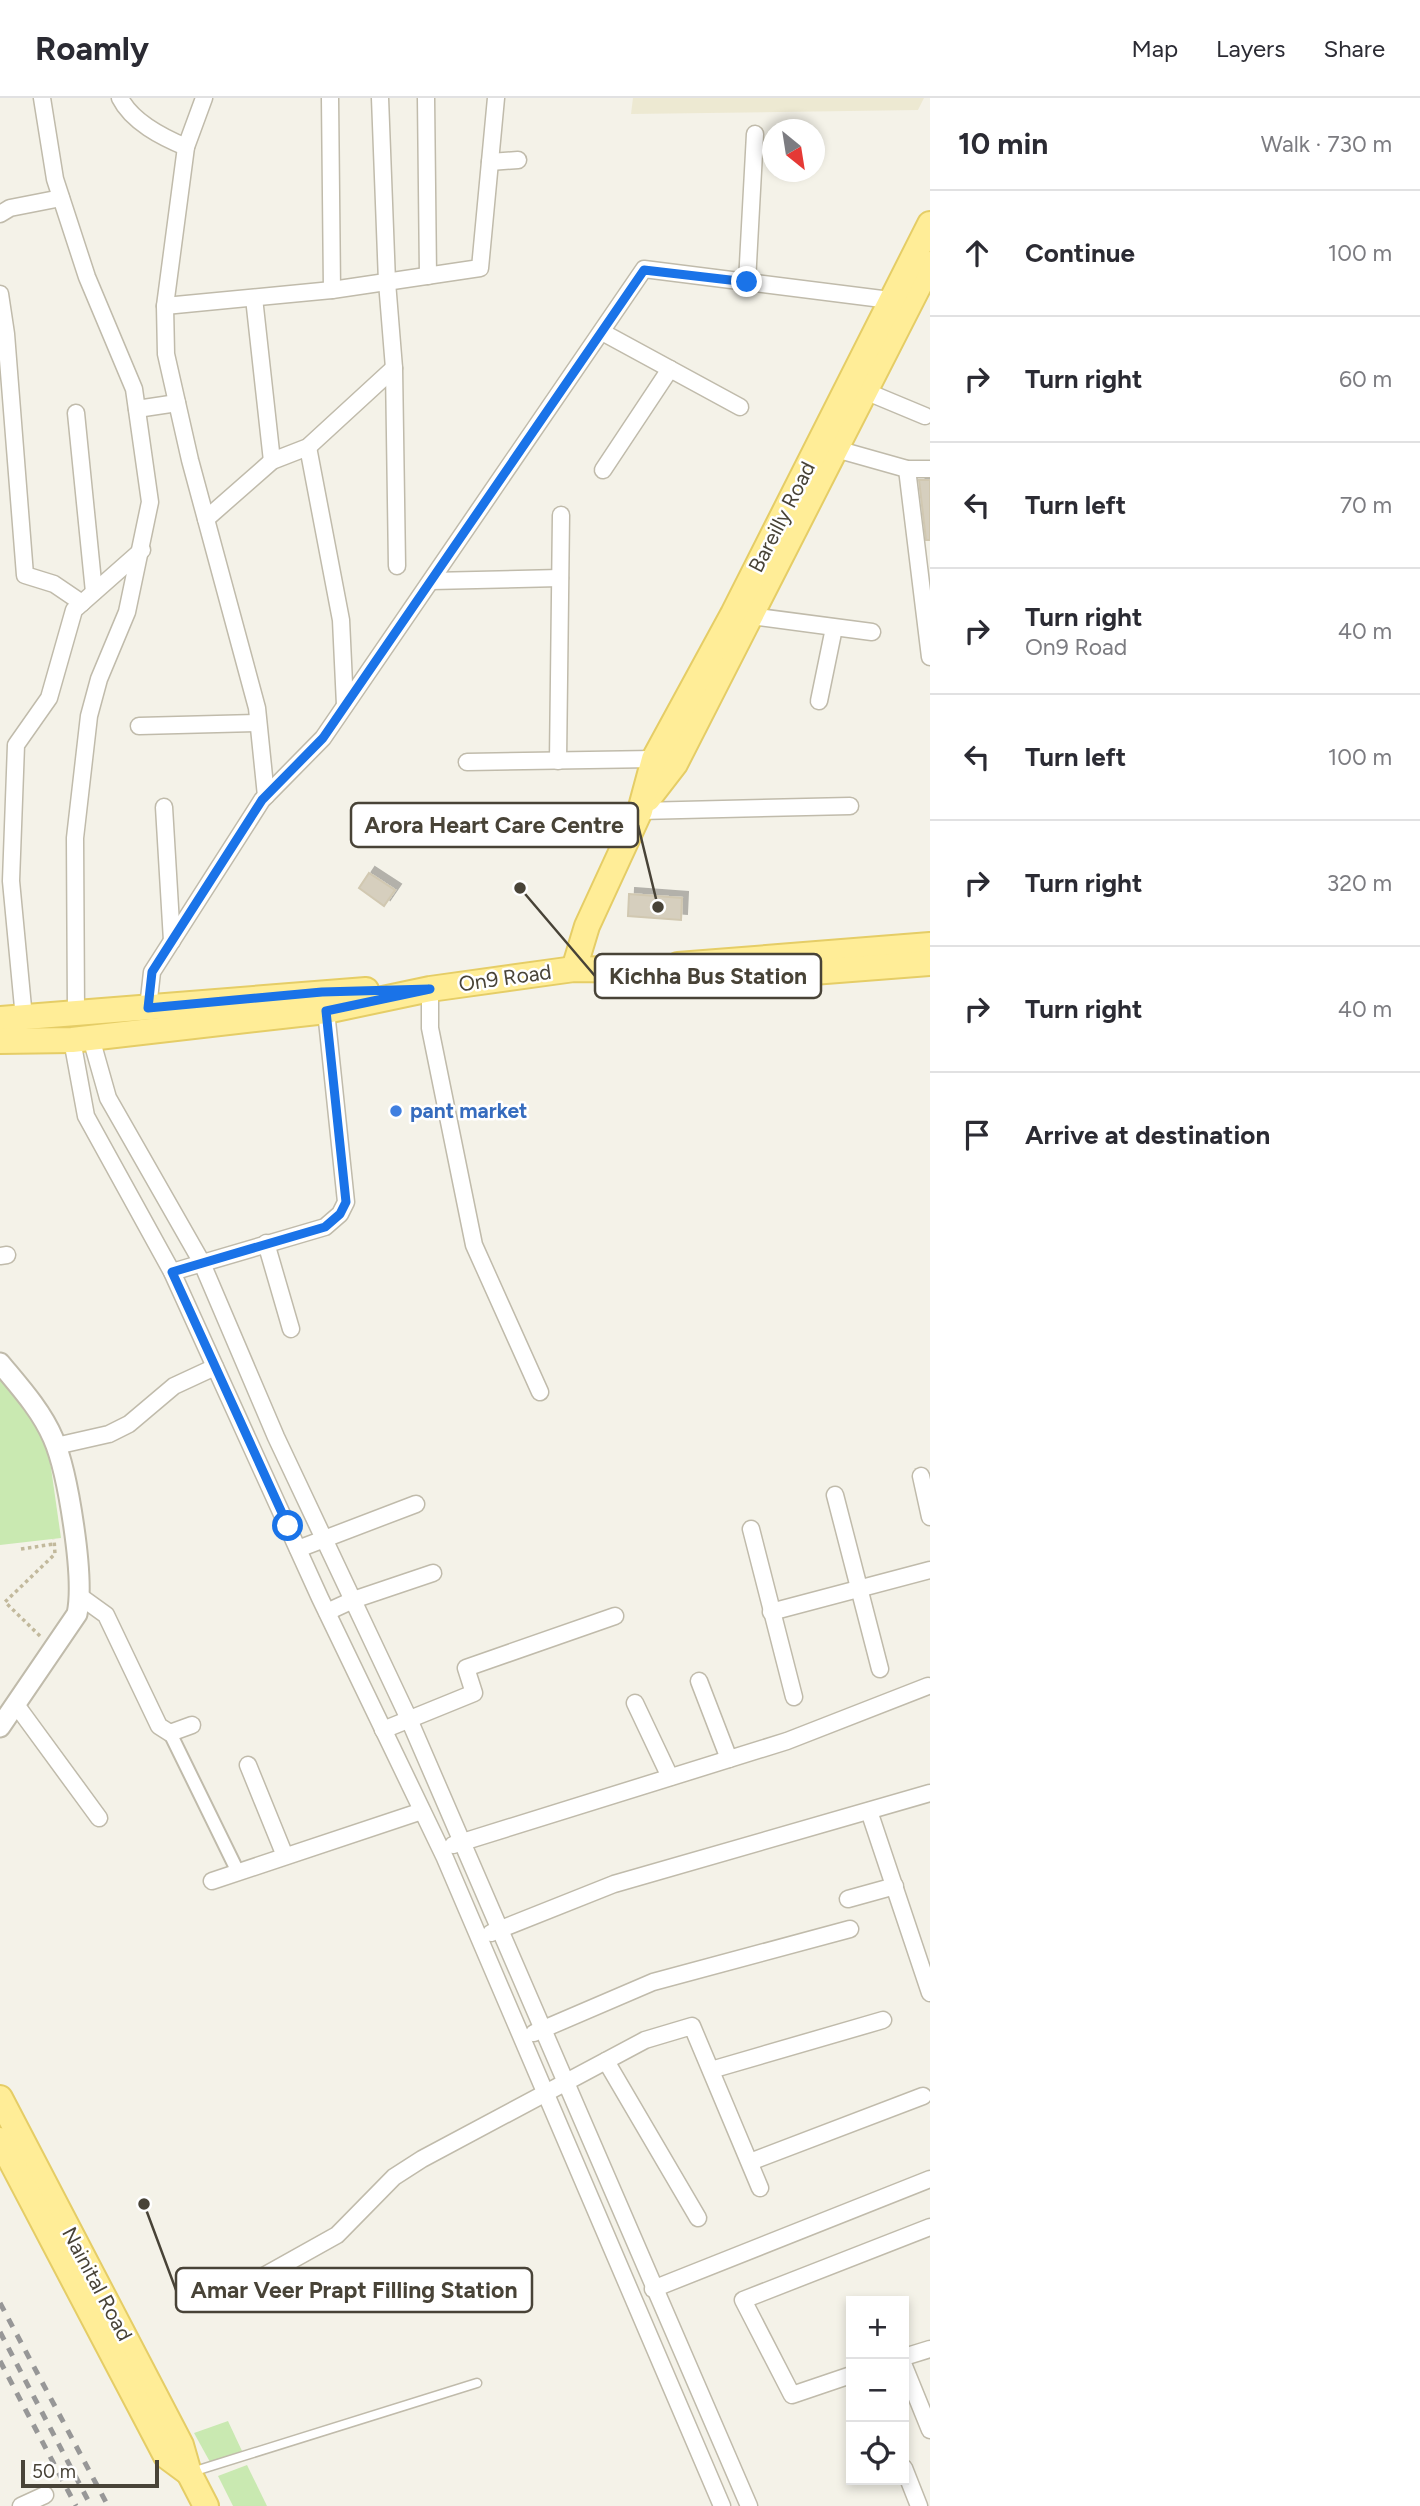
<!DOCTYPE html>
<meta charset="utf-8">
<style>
body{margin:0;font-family:Figtree,sans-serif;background:#f7f7f7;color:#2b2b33}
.controls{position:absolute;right:21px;bottom:21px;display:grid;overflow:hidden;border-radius:0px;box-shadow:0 4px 10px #0003}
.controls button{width:63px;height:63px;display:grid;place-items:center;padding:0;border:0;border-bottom:2px solid #e1e1e2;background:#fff;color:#2b2b33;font:35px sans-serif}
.compass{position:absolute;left:762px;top:21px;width:63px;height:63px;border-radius:50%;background:#fff;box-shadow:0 4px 10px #0003;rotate:150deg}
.scale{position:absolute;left:21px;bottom:18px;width:138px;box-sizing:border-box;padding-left:7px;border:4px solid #484337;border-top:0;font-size:19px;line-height:24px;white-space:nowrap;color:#484337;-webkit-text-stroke:5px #fff;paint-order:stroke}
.stop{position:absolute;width:21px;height:21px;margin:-16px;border:5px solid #1a73e8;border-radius:50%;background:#fff}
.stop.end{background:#1a73e8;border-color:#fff;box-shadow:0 2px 7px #0008}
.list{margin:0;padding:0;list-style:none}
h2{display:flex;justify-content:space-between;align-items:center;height:91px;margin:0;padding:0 28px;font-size:30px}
h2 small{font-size:23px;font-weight:400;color:#7c7c81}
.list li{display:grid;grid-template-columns:46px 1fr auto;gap:21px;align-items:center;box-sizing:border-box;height:126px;padding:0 28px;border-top:2px solid #e1e1e2}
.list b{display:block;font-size:26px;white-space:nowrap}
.list p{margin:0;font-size:23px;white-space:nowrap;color:#7c7c81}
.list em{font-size:23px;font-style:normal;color:#7c7c81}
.icon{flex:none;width:38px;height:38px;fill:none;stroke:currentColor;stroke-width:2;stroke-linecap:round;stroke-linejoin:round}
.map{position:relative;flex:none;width:930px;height:2408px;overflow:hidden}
header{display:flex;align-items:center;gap:42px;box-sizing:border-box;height:98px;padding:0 35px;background:#fff;border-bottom:2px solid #e1e1e2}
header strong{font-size:33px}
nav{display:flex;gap:38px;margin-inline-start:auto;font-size:24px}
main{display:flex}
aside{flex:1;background:#fff}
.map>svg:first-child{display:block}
.education{fill:#ede9d2}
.green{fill:#c9e9b1}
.building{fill:#d6cfbe;stroke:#d1c8b1;stroke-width:2;filter:url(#shadow)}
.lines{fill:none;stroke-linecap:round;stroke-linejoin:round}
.service-casing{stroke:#c0bbab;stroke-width:11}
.pedestrian-casing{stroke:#c0bbab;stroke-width:16}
.minor-casing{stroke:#c0bbab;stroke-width:19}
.tertiary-casing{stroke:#c0bbab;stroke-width:23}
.primary-casing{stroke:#e5cd66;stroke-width:28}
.path{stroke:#c2b99c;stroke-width:3.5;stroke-dasharray:3.5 3.5;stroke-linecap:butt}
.service{stroke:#fff;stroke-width:8}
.pedestrian{stroke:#fff;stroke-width:12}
.minor{stroke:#fff;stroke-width:16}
.tertiary{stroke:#fff;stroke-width:19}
.primary{stroke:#ffed97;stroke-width:24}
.rail{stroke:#979797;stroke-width:5;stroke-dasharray:9 9;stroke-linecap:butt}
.route{stroke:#1a73e8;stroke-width:9}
.shop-dot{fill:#3f7fe0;stroke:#fff;stroke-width:2.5}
.labels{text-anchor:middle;stroke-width:5;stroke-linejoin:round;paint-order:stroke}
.street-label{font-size:21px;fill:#484337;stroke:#fff}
.shop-label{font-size:21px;font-weight:bold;fill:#366cbe;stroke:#fff;text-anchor:start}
.leader{fill:none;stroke:#484337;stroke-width:2.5}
.callout-dot{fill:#484337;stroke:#fff;stroke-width:2.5}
.callout{fill:#fff;stroke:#484337;stroke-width:2.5}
.callout-label{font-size:23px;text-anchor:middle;font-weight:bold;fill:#484337}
</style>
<header>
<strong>Roamly</strong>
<nav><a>Map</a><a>Layers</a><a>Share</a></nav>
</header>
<main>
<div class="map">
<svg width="930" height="2408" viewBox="0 0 930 2408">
<defs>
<filter id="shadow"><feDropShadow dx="6" dy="-6" stdDeviation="0" flood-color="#0004"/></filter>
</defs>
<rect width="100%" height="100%" fill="#f4f2e8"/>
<polygon class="education" points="633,0 924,0 918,12 631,16"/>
<g class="green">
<polygon points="0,1273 33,1312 48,1349 61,1440 0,1447"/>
<polygon points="228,2323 242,2353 210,2364 194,2335"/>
<polygon points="247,2367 267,2408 233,2408 218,2378"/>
</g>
<g class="building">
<polygon points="919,382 930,382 930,442 926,442"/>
<polygon points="369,775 395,792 384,808 359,790"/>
<polygon points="629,796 682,800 681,822 628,818"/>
</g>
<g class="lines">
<g class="service-casing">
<polyline id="service" points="192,2374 477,2285"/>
</g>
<g class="pedestrian-casing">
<polyline id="pedestrian" points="170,1635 238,1774"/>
</g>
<g class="minor-casing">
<g id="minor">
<polyline points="42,0 55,81 87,179 134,291 150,404 127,514 99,581 89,618 75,740 76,917"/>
<path d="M120,0C132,24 162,39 186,49"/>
<polyline points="204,0 186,49 165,208 166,256 190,362 257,610 266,698"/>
<polyline points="330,0 332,192"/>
<polyline points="380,0 387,184 394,270 397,468"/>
<polyline points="426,0 428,178"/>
<polyline points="490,64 518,62"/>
<polyline points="0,116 10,110 61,100"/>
<polyline points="747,184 755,36"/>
<polyline points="0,196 6,236 25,477 54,486 82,505"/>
<polyline points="254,200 272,363"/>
<polyline points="165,208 332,192 480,170 496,0"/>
<polyline points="602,234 740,309"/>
<polyline points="865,293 925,318"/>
<polyline points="137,311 177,305"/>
<polyline points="76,315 94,494"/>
<polyline points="308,349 341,522 345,607"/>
<polyline points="836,351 907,371 930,371"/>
<polyline points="907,371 930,559"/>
<polyline points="603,372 670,271"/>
<polyline points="206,421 272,363 308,349 394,270"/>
<polyline points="431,483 560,480"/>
<polyline points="751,518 872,534"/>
<polyline points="819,603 834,530"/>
<polyline points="139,628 258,625"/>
<polyline points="558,663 561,417"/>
<polyline points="467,664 654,661"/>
<polyline points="164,709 172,843"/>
<polyline points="640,713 850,708"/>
<polyline points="430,891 430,930 474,1147 540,1294"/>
<polyline points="148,910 152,874 262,702 323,640 644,171 890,202"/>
<polyline points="24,920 11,783 16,647 49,600 74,512 142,452"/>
<polyline points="91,940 108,1000 201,1163 276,1339 408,1619 749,2408"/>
<polyline points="72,942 86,1018 172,1174 320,1500 445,1760 722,2408"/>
<polyline points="266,1145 291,1231"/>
<polyline points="0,1158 7,1157"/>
<polyline points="172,1174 325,1129 340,1116 346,1104 326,913"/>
<polyline points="56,1348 109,1336 129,1326 174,1288 215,1269"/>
<polyline points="921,1378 930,1419"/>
<polyline points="835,1397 880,1571"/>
<polyline points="751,1431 794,1599"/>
<polyline points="298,1451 416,1406"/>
<polyline points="81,1499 106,1517 159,1628 170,1635 192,1627"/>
<polyline points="327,1514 353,1502 433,1475"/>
<polyline points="771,1514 930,1472"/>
<polyline points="699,1583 729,1661"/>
<polyline points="635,1605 670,1679"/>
<polyline points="17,1608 99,1720"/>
<polyline points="383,1632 474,1595 466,1570 615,1518"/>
<polyline points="248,1667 285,1758"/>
<polyline points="869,1713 930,1895"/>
<polyline points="453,1747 787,1643 928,1588"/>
<polyline points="212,1783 422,1713"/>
<polyline points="848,1801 895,1788"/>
<polyline points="491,1835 614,1786 930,1695"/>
<polyline points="534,1935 653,1884 850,1831"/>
<polyline points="606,1963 698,2120"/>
<polyline points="711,1972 883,1922"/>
<polyline points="750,2064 923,1998"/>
<polyline points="251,2185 337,2137 394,2079 422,2061 645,1942 692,1928 760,2090"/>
<polyline points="653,2191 930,2081"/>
<polyline points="904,2259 930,2251"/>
<polyline points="904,2268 930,2332"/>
<polyline points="851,2277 792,2297 743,2202 930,2129"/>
<polyline points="904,2370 919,2408"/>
<polyline points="21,2408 45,2397"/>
</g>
</g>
<g class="tertiary-casing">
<path id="tertiary" d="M0,1265C19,1288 41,1312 53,1340C68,1374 85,1480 77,1516L0,1629"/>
</g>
<g class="primary-casing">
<g id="primary">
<polyline points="648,701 675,666 930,166"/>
<polyline points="678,867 930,847"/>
<polyline points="574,871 587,828 640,713 654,661 733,516 930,126"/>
<polyline points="0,921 366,892"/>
<polyline points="0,943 72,942 326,913 430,891 574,871 636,872 723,881 930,865"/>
<polyline points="0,2000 181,2347 189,2375 206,2408"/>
<polyline points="0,2042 166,2358 189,2375"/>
</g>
</g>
<g class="path">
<polyline points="21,1451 54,1446"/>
<polyline points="40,1538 5,1504 55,1456 54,1441"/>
</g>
<use href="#service" class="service"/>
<use href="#pedestrian" class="pedestrian"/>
<use href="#minor" class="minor"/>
<use href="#tertiary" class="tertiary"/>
<use href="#primary" class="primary"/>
<g class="rail">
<polyline points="0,2205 108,2408"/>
<polyline points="0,2234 91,2408"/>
<polyline points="0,2263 76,2408"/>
</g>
</g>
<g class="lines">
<polyline class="route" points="288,1428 172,1174 325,1129 340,1116 346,1104 326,913 430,891 322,894 148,910 152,874 262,702 323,640 644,172 747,184"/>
</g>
<circle class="shop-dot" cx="396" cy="1013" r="7"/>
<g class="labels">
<g class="street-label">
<text transform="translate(782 419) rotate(-63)" y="7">Bareilly Road</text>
<text transform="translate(505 880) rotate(-8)" y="7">On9 Road</text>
<text transform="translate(97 2186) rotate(62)" y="7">Nainital Road</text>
</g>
<g class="shop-label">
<text x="410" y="1020">pant market</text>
</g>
</g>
<path class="leader" d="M658 809L638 727M520 790L595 878M144 2106L176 2192"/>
<g class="callout-dot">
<circle cx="658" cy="809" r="7"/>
<circle cx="520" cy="790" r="7"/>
<circle cx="144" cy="2106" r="7"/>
</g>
<g class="callout">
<rect x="351" y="705" width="287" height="44" rx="7"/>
<rect x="595" y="856" width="226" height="44" rx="7"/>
<rect x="176" y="2170" width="356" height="44" rx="7"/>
</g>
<g class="callout-label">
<text x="494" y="735">Arora Heart Care Centre</text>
<text x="708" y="886">Kichha Bus Station</text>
<text x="354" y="2200">Amar Veer Prapt Filling Station</text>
</g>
</svg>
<div class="controls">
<button>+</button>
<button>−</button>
<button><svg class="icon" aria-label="locate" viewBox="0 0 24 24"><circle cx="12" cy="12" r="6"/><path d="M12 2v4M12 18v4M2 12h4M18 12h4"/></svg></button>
</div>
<svg class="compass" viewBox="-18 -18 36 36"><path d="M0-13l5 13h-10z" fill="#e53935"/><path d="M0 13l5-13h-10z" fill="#7c7c81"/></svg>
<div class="scale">50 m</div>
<div class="stop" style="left:288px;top:1428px"></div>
<div class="stop end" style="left:747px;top:184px"></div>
</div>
<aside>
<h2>10 min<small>Walk · 730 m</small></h2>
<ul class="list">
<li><svg class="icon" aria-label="ahead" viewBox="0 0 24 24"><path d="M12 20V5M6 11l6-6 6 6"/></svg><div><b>Continue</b></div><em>100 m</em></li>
<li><svg class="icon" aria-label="right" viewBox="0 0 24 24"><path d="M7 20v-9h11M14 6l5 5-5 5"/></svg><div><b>Turn right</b></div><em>60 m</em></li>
<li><svg class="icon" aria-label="left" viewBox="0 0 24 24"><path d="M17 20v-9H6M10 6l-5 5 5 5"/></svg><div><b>Turn left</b></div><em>70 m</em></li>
<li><svg class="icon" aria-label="right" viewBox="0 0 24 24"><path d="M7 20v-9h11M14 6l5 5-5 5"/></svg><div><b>Turn right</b><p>On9 Road</p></div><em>40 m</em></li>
<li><svg class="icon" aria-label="left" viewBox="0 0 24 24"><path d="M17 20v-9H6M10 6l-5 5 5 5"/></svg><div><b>Turn left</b></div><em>100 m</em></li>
<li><svg class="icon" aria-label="right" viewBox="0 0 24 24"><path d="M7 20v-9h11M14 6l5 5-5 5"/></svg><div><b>Turn right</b></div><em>320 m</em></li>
<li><svg class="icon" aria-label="right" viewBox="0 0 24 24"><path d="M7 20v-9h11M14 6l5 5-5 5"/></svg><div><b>Turn right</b></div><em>40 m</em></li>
<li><svg class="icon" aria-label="arrive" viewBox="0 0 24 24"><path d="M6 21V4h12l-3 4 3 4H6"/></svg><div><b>Arrive at destination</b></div></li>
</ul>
</aside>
</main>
